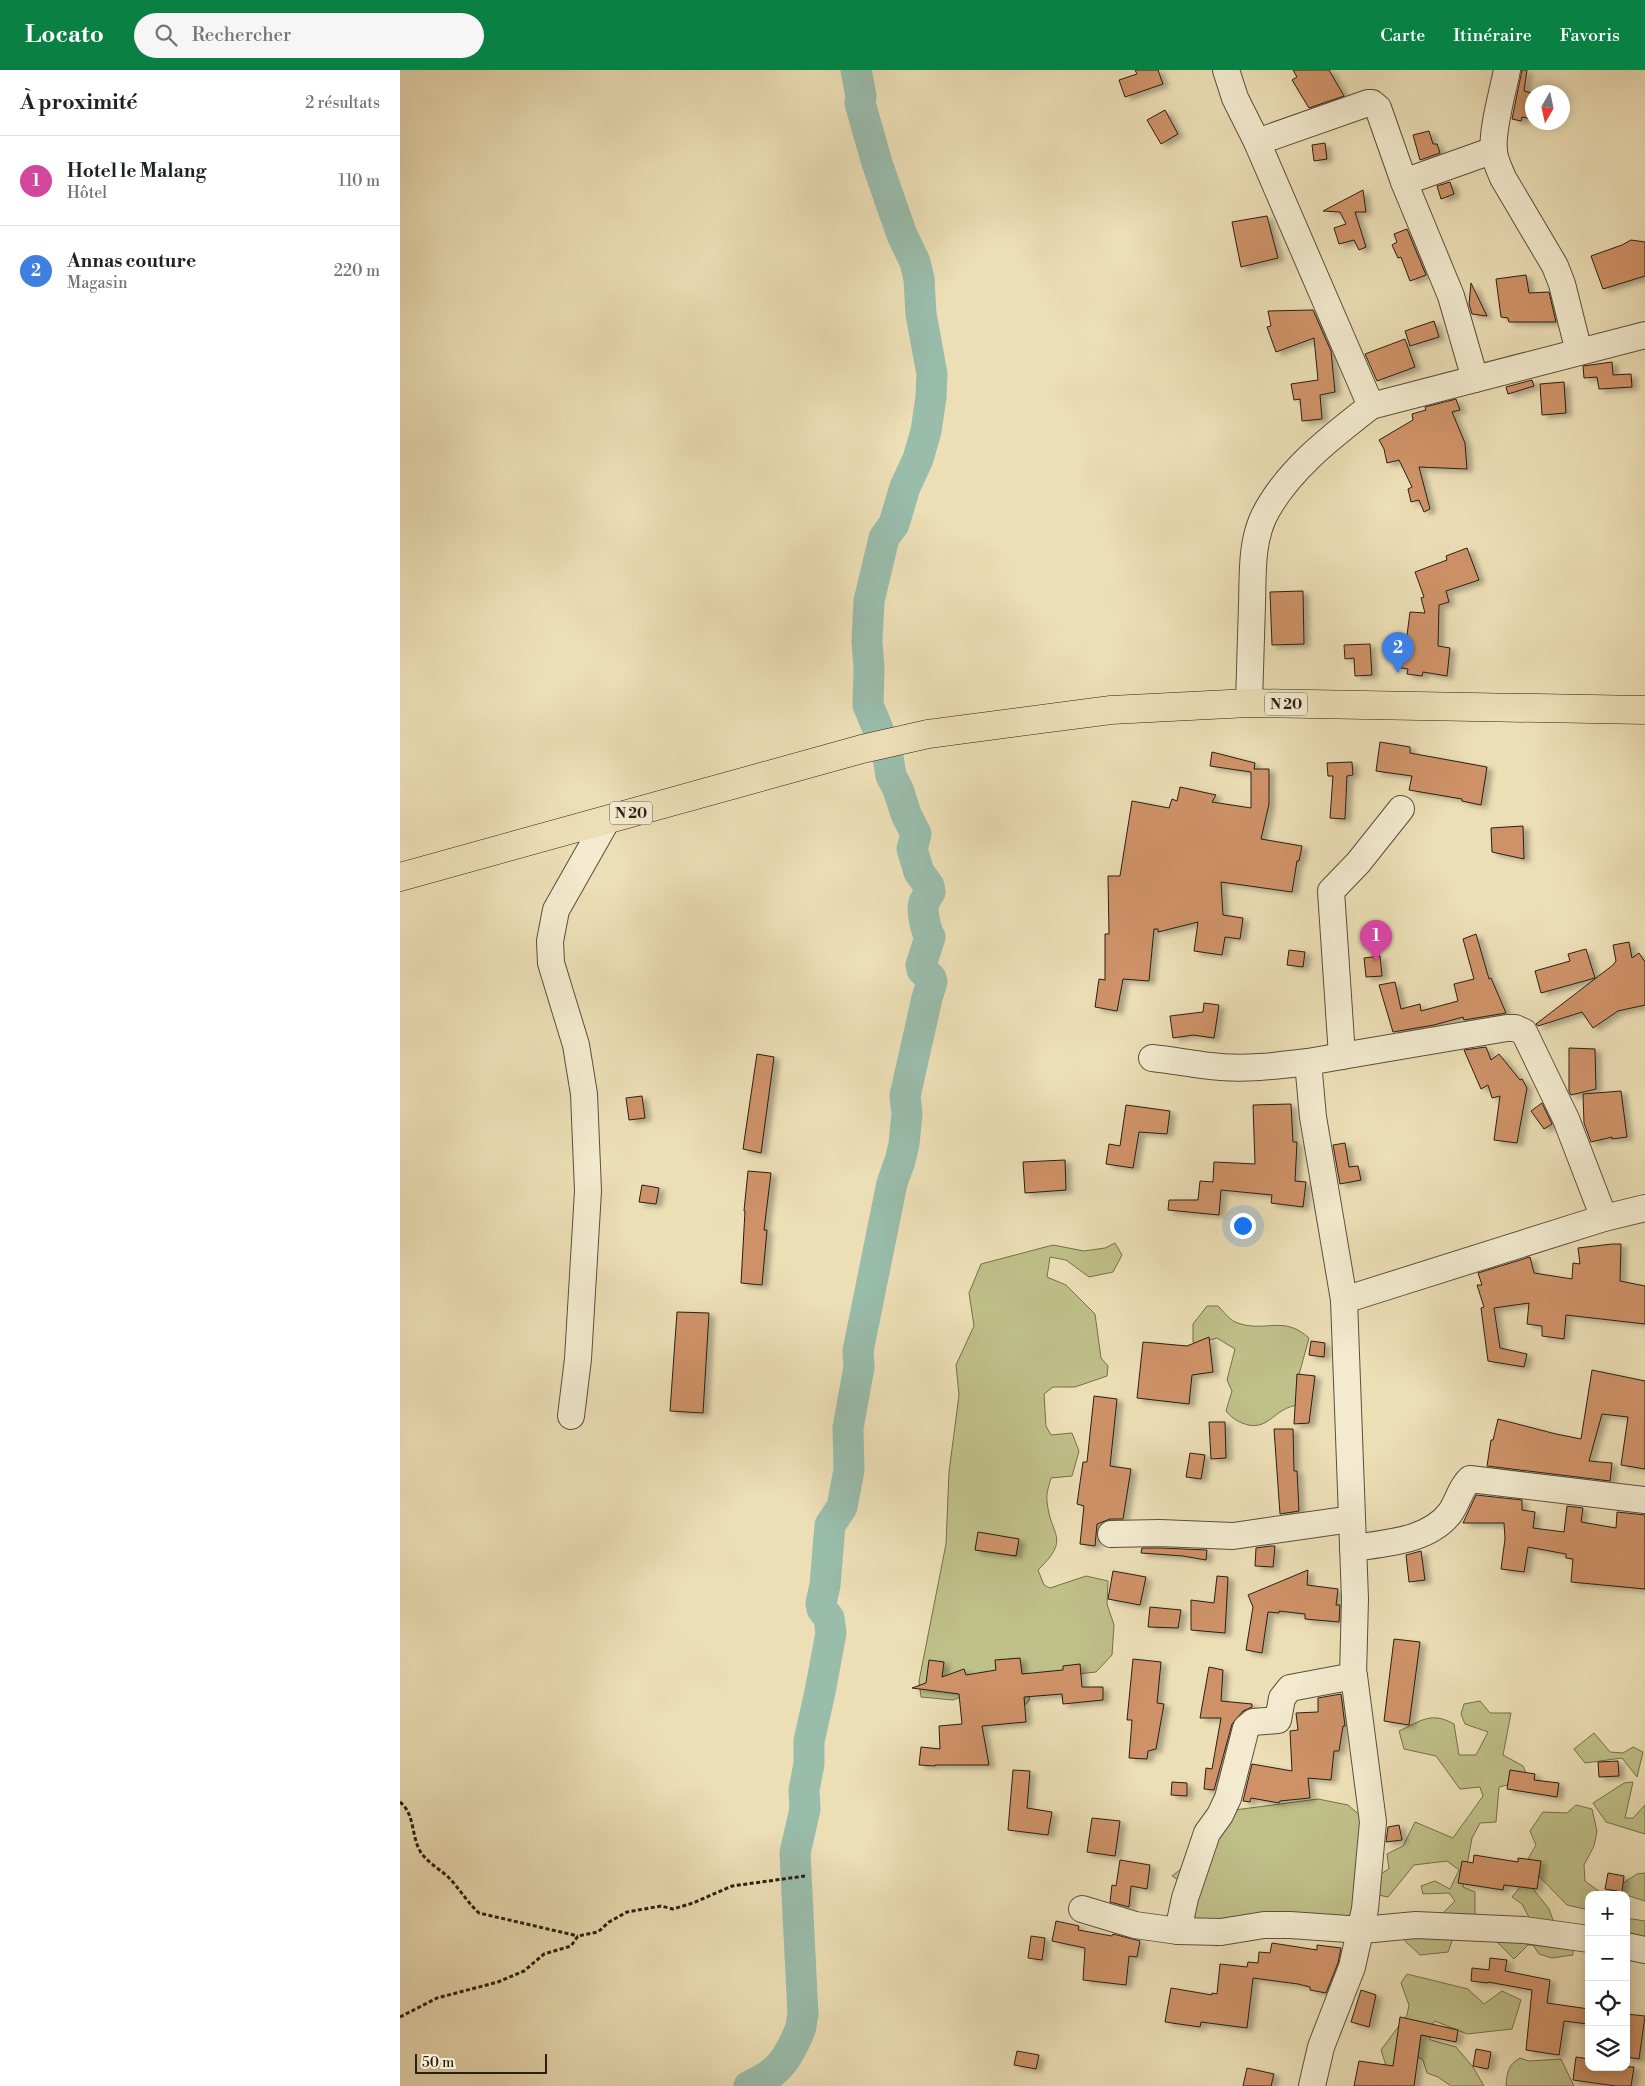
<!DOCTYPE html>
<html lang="fr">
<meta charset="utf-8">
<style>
body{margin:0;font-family:"Libre Bodoni",serif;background:#f6f6f6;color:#202124}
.controls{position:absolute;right:15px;bottom:15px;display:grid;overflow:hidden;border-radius:10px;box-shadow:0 2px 12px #0003}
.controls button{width:45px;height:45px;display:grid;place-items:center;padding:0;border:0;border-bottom:1px solid #e0e0e0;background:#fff;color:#202124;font:25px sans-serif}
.compass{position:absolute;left:1125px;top:15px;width:45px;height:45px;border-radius:50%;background:#fff;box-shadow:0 2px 12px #0003;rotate:189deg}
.scale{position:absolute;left:15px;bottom:12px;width:132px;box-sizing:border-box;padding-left:5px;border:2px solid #291f12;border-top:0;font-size:14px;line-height:18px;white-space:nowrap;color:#291f12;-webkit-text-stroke:4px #f3eacf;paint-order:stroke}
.you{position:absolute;left:842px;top:1155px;width:18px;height:18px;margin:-12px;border:4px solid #fff;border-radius:50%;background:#1a73e8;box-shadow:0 0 0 8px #1a73e833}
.badge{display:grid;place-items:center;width:32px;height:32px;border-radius:50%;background:#0b8043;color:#fff;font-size:16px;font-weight:700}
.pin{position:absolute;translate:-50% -41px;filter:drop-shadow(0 1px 2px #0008)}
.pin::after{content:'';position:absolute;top:26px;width:18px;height:15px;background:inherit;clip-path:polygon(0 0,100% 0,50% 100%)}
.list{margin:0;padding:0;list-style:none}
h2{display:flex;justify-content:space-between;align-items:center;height:65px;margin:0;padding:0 20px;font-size:21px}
h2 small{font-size:16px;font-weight:400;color:#757577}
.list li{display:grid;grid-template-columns:32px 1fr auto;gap:15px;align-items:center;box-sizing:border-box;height:90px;padding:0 20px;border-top:1px solid #e0e0e0}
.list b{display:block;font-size:19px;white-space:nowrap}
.list p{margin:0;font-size:16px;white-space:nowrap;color:#757577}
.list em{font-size:16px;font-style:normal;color:#757577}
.icon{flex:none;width:28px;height:28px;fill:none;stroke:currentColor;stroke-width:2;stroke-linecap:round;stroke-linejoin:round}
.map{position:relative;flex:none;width:1245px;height:2016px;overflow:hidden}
header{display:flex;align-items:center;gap:30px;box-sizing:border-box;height:70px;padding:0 25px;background:#0b8043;color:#fff}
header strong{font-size:24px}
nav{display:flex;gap:28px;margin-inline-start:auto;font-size:18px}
.search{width:350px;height:45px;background:#f6f6f6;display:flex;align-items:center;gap:12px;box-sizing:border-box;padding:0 18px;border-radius:28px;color:#757577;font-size:19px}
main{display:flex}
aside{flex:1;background:#fff}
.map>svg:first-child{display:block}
.green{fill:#bfbf88;stroke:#746f4d}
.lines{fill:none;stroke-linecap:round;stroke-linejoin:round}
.river{stroke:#99bcab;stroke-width:31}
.building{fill:#cf9268;stroke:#291f12;filter:url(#shadow)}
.minor-casing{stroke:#5a4f3b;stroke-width:28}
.highway-casing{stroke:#291f12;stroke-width:29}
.path{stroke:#291f12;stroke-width:3;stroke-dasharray:4 2.5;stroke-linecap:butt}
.minor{stroke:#f3eacf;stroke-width:26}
.highway{stroke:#ecdeb5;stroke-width:28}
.labels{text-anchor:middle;stroke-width:4;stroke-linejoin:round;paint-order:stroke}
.shield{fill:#f3eacf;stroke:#665c4b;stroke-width:1}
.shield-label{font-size:14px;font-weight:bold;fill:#291f12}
</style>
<header>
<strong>Locato</strong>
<div class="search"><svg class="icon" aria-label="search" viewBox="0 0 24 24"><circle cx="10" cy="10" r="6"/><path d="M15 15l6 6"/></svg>Rechercher</div>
<nav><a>Carte</a><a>Itinéraire</a><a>Favoris</a></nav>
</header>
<main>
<aside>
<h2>À proximité<small>2 résultats</small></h2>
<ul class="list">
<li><span class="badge" style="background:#d1479c">1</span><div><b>Hotel le Malang</b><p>Hôtel</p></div><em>110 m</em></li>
<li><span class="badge" style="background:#3f7fe0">2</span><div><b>Annas couture</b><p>Magasin</p></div><em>220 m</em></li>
</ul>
</aside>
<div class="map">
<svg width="1245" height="2016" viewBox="0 0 1245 2016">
<defs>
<filter id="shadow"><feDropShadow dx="5.5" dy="3" stdDeviation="2.5" flood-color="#0004"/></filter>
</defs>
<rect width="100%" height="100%" fill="#ecdeb5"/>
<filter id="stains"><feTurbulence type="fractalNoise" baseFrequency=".004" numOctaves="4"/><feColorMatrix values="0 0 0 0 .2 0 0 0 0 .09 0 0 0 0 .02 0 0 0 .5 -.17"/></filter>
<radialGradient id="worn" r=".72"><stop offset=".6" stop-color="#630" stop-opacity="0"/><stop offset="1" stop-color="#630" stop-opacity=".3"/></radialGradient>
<g class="green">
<path d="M715,1173L722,1185L713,1202L689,1207L666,1190L650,1187L647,1207L666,1215L695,1244L701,1288L708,1296L707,1306L675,1317H653L644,1324L646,1356L651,1365L672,1363L679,1381L672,1406L651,1408C649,1415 646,1424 647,1431C650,1467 672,1467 638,1500L644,1515L650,1518L686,1506L708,1511L707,1534L714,1555L712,1585L696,1602L632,1609L629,1631L618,1641L563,1626L553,1630L521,1627L519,1611L546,1474L549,1402L559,1325L556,1295L574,1256L569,1223L581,1194L653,1175L684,1181L705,1178Z"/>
<path d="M807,1236H818C823,1241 829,1249 835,1252C864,1264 883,1244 909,1268L897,1312L899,1335C873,1337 869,1364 842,1353C835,1350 831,1347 826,1341L832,1321L827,1310L835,1279L817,1268L796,1274L793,1272V1254Z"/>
<path d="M1080,1631L1090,1643H1111L1103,1685L1123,1696L1129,1710L1099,1717L1096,1752L1080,1753L1072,1768L1063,1817L1075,1822V1844L1057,1857L1048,1882L1020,1885L1005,1871L1007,1850L1043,1843L1055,1831L1049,1823L1023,1824L1021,1816L1035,1811L1050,1819L1059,1800L1047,1791L1014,1795L988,1827L978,1825L977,1806L989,1799L987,1784L1003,1776L1015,1752L1053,1768L1083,1726L1080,1717L1060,1719L1036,1686L1004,1679L999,1661C1021,1651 1031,1641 1054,1654L1059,1685H1076L1088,1662L1065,1654L1061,1644L1064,1634Z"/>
<polygon points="1194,1663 1210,1682 1223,1683 1233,1677 1243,1682 1237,1707 1222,1688 1185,1693 1174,1679"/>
<polygon points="1233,1712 1225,1748 1233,1748 1245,1735 1245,1764 1206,1752 1193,1733 1224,1713"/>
<polygon points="918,1729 948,1735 970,1754 969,1861 862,1860 816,1876 791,1857 784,1814 772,1806 796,1787 812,1743"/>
<polygon points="1176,1735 1192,1739 1197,1761 1194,1776 1184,1795 1185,1811 1204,1825 1189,1825 1189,1840 1167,1835 1130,1797 1128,1789 1136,1775 1130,1761 1143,1742 1167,1743"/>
<polygon points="1245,1803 1245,1831 1223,1824 1205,1825 1237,1804"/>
<polygon points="1126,1810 1149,1839 1158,1864 1173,1880 1173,1885 1152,1888 1139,1884 1133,1875 1128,1875 1114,1889 1092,1867 1132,1853 1122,1834 1112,1827"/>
<polygon points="1226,1848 1245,1851 1245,1893 1233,1884 1226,1883"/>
<polygon points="1007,1904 1068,1919 1084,1934 1102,1921 1121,1930 1112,1959 1067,1964 1035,1951 1026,1961 1031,1970 1056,1977 1073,1997 1084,2016 1051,2016 1038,2007 1027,2003 1023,1990 1013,1984 991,2011 981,1980 1007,1945 1009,1935 1001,1913"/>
<path d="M1120,1988L1129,1991L1161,1989L1174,2016H1106C1107,2002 1108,1995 1120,1988Z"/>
</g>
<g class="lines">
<path class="river" d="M349,2016C378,2004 388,1989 400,1960C402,1955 401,1950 403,1945L395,1783L405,1739L404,1720L409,1694V1671L420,1622L431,1563L429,1548L422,1539L421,1533L425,1515L430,1455L442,1437L449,1400L448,1358L459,1297L458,1281L492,1113L500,1091L504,1074L507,1044L505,1026L527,928L532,912L531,908L522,900L521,895L530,867C526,862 521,839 524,832C526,829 528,825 530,822L529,816L519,802L512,779L516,764L506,744L498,719L491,706L487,681L468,635L469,599L467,571L469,531L484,468L494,454L505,417L518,389L526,361L531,327L532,304L521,244L519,209L515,192L502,165L477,93L460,33L461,26L456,0"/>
</g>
<g class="building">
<polygon points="735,0 758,0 763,14 725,27 719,10 737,4"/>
<polygon points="893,0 929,0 944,26 909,38 892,10 897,7"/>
<polygon points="1122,0 1127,0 1124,21 1132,23 1132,49 1122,47 1121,51 1112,49"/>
<polygon points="765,40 778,64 761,74 747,50"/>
<polygon points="1029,61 1033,74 1037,74 1040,83 1020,90 1013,65"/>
<polygon points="925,73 927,89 914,91 912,75"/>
<polygon points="1050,112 1054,124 1041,129 1037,116"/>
<polygon points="963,120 966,142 955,142 966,177 959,180 954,170 939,174 934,158 946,154 940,142 923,141"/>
<polygon points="867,146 878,188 841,197 832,152"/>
<polygon points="1007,159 1026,205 1010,211 1001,187 998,188 992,175 997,172 994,164"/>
<polygon points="1231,170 1245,172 1245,206 1203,219 1191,186 1222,175"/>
<polygon points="1126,205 1129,223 1149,222 1156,252 1109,252 1108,248 1101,247 1096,209"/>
<polygon points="1071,213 1087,246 1072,244 1069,234"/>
<polygon points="913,240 931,281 935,322 920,325 922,349 902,351 900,329 894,330 891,314 918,310 914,268 876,282 867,257 871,256 868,241"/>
<polygon points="1034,251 1039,267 1010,276 1005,261"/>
<polygon points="1005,269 1015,297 977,311 965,284"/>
<polygon points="1212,292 1213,305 1231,304 1232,317 1199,319 1197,307 1184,308 1183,296"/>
<polygon points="1132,310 1134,316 1108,324 1106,317"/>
<polygon points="1164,312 1166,343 1142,345 1140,314"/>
<polygon points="1056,329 1060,340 1052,342 1065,373 1067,399 1019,397 1030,439 1024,442 1019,430 1011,432 1008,419 1012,417 999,390 987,393 984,379 979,370 1013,350 1012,344 1026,340 1025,337"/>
<polygon points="1067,478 1079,510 1046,521 1049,532 1039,535 1038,576 1050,578 1047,606 1023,602 1022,606 1007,604 1008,599 996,597 1001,572 1006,573 1010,542 1025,543 1021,528 1024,527 1015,502 1047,490 1046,486"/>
<polygon points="903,521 904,574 872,575 870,522"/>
<polygon points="970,574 972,605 955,606 954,588 945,589 944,575"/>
<polygon points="980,672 1010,677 1010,683 1087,697 1081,735 1062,731 1062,729 1009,720 1012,706 976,701"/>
<polygon points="812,682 855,693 854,699 869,699 869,734 861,769 902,776 899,791 897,791 892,822 821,812 823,845 843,848 840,869 825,867 822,885 794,881 798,852 758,862 758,859 754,859 749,911 723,909 717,941 695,937 699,909 705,910 705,864 709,864 708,806 720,806 732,731 769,738 772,729 777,731 780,717 816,725 812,732 851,738 851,702 810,696"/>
<polygon points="952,692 953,705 947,706 945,749 930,748 933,706 928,706 927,693"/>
<polygon points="1123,756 1124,789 1092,782 1091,758"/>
<polygon points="1076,864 1089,909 1091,908 1106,943 1064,950 1063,947 1034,955 993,962 979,915 995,912 1001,939 1020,934 1021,941 1058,931 1054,914 1074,909 1063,869"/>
<polygon points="1229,872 1232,888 1239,883 1245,892 1245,935 1218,941 1193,958 1182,942 1138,956 1136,954 1213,895 1216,891 1213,875"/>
<polygon points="1186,879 1195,908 1141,923 1135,901 1170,891 1168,884"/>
<polygon points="889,880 905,882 903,897 887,895"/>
<polygon points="980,886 982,906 966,907 964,888"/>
<polygon points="804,933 819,935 814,968 793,965 773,968 770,946 803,942"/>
<polygon points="1086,977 1091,990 1099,984 1120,1010 1122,1009 1127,1018 1117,1073 1094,1070 1100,1026 1092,1028 1088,1015 1081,1019 1064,980"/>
<polygon points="1169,978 1195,979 1196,1019 1171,1025 1169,1021"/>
<polygon points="357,984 374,987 361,1083 343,1079"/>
<polygon points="1221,1021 1227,1067 1212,1069 1212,1067 1191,1072 1184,1053 1183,1024"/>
<polygon points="242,1026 245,1048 229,1050 226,1028"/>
<polygon points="1142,1033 1152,1054 1144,1059 1131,1041"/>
<polygon points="891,1034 893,1072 897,1072 895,1111 906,1112 903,1137 871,1133 872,1125 821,1120 819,1145 768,1140 769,1130 798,1130 800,1111 813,1112 814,1092 855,1094 853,1035"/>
<polygon points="726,1035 770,1041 767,1064 739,1062 733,1098 706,1094 709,1074 720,1076"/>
<polygon points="945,1073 949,1097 958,1096 961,1110 940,1114 933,1075"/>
<polygon points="665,1090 666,1120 625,1123 623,1092"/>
<polygon points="348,1101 371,1103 364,1160 367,1160 362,1215 341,1213 345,1141 344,1141"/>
<polygon points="242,1115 259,1118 256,1134 239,1132"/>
<polygon points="1212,1174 1221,1174 1220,1211 1245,1216 1245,1254 1166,1245 1164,1269 1142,1266 1142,1256 1127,1254 1129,1233 1094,1238 1100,1278 1127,1284 1124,1297 1088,1291 1081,1238 1084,1237 1077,1215 1082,1215 1078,1203 1130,1187 1134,1203 1172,1209 1173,1193 1180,1194 1178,1178"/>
<polygon points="277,1242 309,1243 303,1343 270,1341"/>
<polygon points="809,1267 813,1302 792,1305 789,1334 737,1328 743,1272 787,1276"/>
<polygon points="911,1271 925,1273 924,1287 909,1285"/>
<polygon points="1192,1300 1245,1311 1245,1399 1221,1395 1228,1347 1202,1344 1189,1391 1212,1393 1210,1411 1087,1396 1091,1370 1093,1370 1098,1349 1156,1364 1181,1369"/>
<polygon points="897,1304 915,1306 909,1353 894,1354"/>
<polygon points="694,1326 717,1329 710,1396 731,1399 723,1449 710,1449 697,1454 695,1476 680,1474 684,1436 677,1434 683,1392 687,1392"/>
<polygon points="809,1352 825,1352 826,1388 811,1389"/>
<polygon points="874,1359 893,1359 894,1401 897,1401 899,1441 880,1444"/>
<polygon points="790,1383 805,1385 801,1409 786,1407"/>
<polygon points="1076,1425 1122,1430 1122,1440 1135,1442 1133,1458 1164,1462 1167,1436 1183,1438 1181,1452 1216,1458 1217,1442 1245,1445 1245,1519 1171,1512 1173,1489 1166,1488 1166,1484 1128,1477 1124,1502 1101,1499 1105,1469 1104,1453 1063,1453"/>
<polygon points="578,1462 619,1469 616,1486 575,1480"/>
<polygon points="870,1476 875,1476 873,1497 855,1496 856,1478"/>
<polygon points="742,1478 760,1478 807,1480 806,1490 783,1486 741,1483"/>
<polygon points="1021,1481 1025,1510 1009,1512 1006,1485"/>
<polygon points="908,1500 907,1515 938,1519 936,1535 940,1535 939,1552 905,1549 905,1544 879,1541 879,1543 868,1542 862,1583 846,1580 853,1537 848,1525"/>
<polygon points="713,1501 746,1507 740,1535 708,1529"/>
<polygon points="817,1506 828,1507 825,1563 791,1560 791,1530 814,1533"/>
<polygon points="750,1537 781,1540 778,1558 748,1557"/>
<polygon points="994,1569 1020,1572 1009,1655 984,1651"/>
<polygon points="620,1588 622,1604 663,1600 663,1596 680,1594 682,1617 703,1617 703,1630 663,1634 662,1624 624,1627 626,1652 582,1656 589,1695 535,1695 535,1696 519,1695 521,1677 540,1679 539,1656 562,1654 559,1624 512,1618 526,1613 529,1590 544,1592 542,1607 564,1599 566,1605 596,1600 595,1590"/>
<polygon points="733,1589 761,1592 757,1633 764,1634 756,1679 748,1681 747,1689 729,1688 732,1650 727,1650"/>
<polygon points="809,1597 823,1600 821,1631 852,1634 852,1637 843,1641 832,1654 814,1720 804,1719 806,1698 812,1699 821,1648 800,1648"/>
<polygon points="941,1624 945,1656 943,1656 939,1681 934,1681 931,1710 908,1708 910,1728 880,1731 879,1733 851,1728 850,1732 843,1731 852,1694 892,1701 890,1661 898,1660 896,1643 918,1642 918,1628"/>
<polygon points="1218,1691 1219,1706 1199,1707 1198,1692"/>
<polygon points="613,1700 630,1701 627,1738 652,1742 648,1765 608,1760"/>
<polygon points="1110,1700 1135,1704 1134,1710 1159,1713 1157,1727 1107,1719"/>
<polygon points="772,1712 787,1713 787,1726 771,1725"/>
<polygon points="692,1748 720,1751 715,1786 687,1782"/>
<polygon points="999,1755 1002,1770 986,1772 988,1757"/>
<polygon points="1074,1785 1118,1792 1118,1788 1141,1791 1137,1819 1104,1815 1103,1820 1058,1813 1062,1791 1073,1793"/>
<polygon points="720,1790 750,1795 747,1819 731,1816 729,1837 710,1832 712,1815 716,1816"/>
<polygon points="1208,1803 1224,1806 1222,1822 1205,1819"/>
<polygon points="656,1851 679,1856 678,1860 712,1866 713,1864 740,1871 737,1887 729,1886 726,1915 683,1910 685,1878 652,1871"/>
<polygon points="631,1866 645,1868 642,1890 628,1888"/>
<polygon points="872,1873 917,1880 917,1875 941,1878 938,1893 926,1923 910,1920 910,1917 898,1914 853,1908 847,1958 801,1952 800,1957 765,1952 771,1918 812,1925 812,1923 817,1924 820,1894 847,1897 848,1892 858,1893 859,1882 870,1883"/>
<polygon points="1090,1888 1107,1890 1105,1901 1150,1910 1147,1933 1189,1939 1188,1954 1164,1951 1159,1985 1126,1980 1132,1920 1088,1912 1088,1913 1071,1911 1072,1898 1089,1900"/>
<polygon points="961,1920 976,1925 969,1957 951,1952"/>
<polygon points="1226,1944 1245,1946 1239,1989 1226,1987"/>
<polygon points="1000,1947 1058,1960 1056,1972 1021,1965 1014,2016 954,2016 959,1991 993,1996"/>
<polygon points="1076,1979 1091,1982 1088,1999 1073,1996"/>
<polygon points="617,1981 639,1985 636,1999 614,1995"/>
<polygon points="1176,1987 1189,1989 1189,1997 1234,1997 1231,2016 1216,2016 1173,2010"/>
<polygon points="847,1998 874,2004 871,2016 843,2016"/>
</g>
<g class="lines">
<g class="minor-casing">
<g id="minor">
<polyline points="826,0 835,28 857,72 971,336"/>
<path d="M1107,0C1103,21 1091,62 1094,82C1095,91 1100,100 1103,108L1155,196L1162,214L1179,282"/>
<polyline points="857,72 968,33 972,33 978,38 1004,112 1051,226 1075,309"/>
<polyline points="1004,112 1094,80"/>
<path d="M849,633C850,600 851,567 852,534C853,505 851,475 863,448C885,402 931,367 971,336L1245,265"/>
<polyline points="942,986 1107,958 1115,958 1124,962 1166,1049 1204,1148"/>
<path d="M752,988C772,990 791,994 810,996C843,1000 876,996 908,992"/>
<polyline points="944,1230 1204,1148 1245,1138"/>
<polyline points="171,1346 178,1289 188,1121 184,1024 176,975 151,893 150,871 156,840 207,750"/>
<polyline points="711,1464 760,1463 833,1466 952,1449"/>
<path d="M953,1478C985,1473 1029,1471 1050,1443C1058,1432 1060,1418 1070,1409L1245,1430"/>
<polyline points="682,1839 735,1855 778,1861 821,1862 864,1855 890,1855 962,1860 1016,1855 1124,1860 1189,1869"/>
<polyline points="778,1861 785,1828 807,1763 820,1745 828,1728 846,1658 853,1652 878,1650 882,1628 890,1618 954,1606"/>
<polyline points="1226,1876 1245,1880"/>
<polyline points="912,2016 921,1977 952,1897 965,1839 973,1752 954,1606 953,1606 955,1529 944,1230 913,1047 908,992 942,986 931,821 958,793 1001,739"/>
</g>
</g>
<g class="highway-casing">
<polyline id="highway" points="0,807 462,679 528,664 711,640 849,633 1245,640"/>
</g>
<g class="path">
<path d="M0,1732C15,1744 11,1765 20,1781C27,1793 42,1800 51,1810C61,1821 68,1833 79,1843L178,1866"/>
<polyline points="0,1947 37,1928 98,1912 124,1901 144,1884 171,1876 178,1866 198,1862 209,1852 227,1842 261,1836 273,1839 293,1833 332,1816 405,1806"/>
</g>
<use href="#minor" class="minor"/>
<use href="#highway" class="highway"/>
</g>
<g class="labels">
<g class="shield">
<rect x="865" y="622.5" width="42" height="23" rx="4"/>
<rect x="210" y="731.5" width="42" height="23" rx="4"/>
</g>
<g class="shield-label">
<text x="886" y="639">N 20</text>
<text x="231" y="748">N 20</text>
</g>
</g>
<rect width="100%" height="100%" filter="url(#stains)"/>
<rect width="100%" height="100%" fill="url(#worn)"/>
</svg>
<div class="controls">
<button>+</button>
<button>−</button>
<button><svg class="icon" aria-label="locate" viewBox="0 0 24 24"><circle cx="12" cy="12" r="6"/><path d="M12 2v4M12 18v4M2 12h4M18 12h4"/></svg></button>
<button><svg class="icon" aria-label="layers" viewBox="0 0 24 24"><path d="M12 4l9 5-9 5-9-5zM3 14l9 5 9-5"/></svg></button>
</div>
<svg class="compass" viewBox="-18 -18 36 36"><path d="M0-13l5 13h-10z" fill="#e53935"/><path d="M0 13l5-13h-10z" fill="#757577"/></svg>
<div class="scale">50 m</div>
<div class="you"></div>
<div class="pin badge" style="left:976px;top:891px;background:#d1479c">1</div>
<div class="pin badge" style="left:998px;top:603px;background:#3f7fe0">2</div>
</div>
</main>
